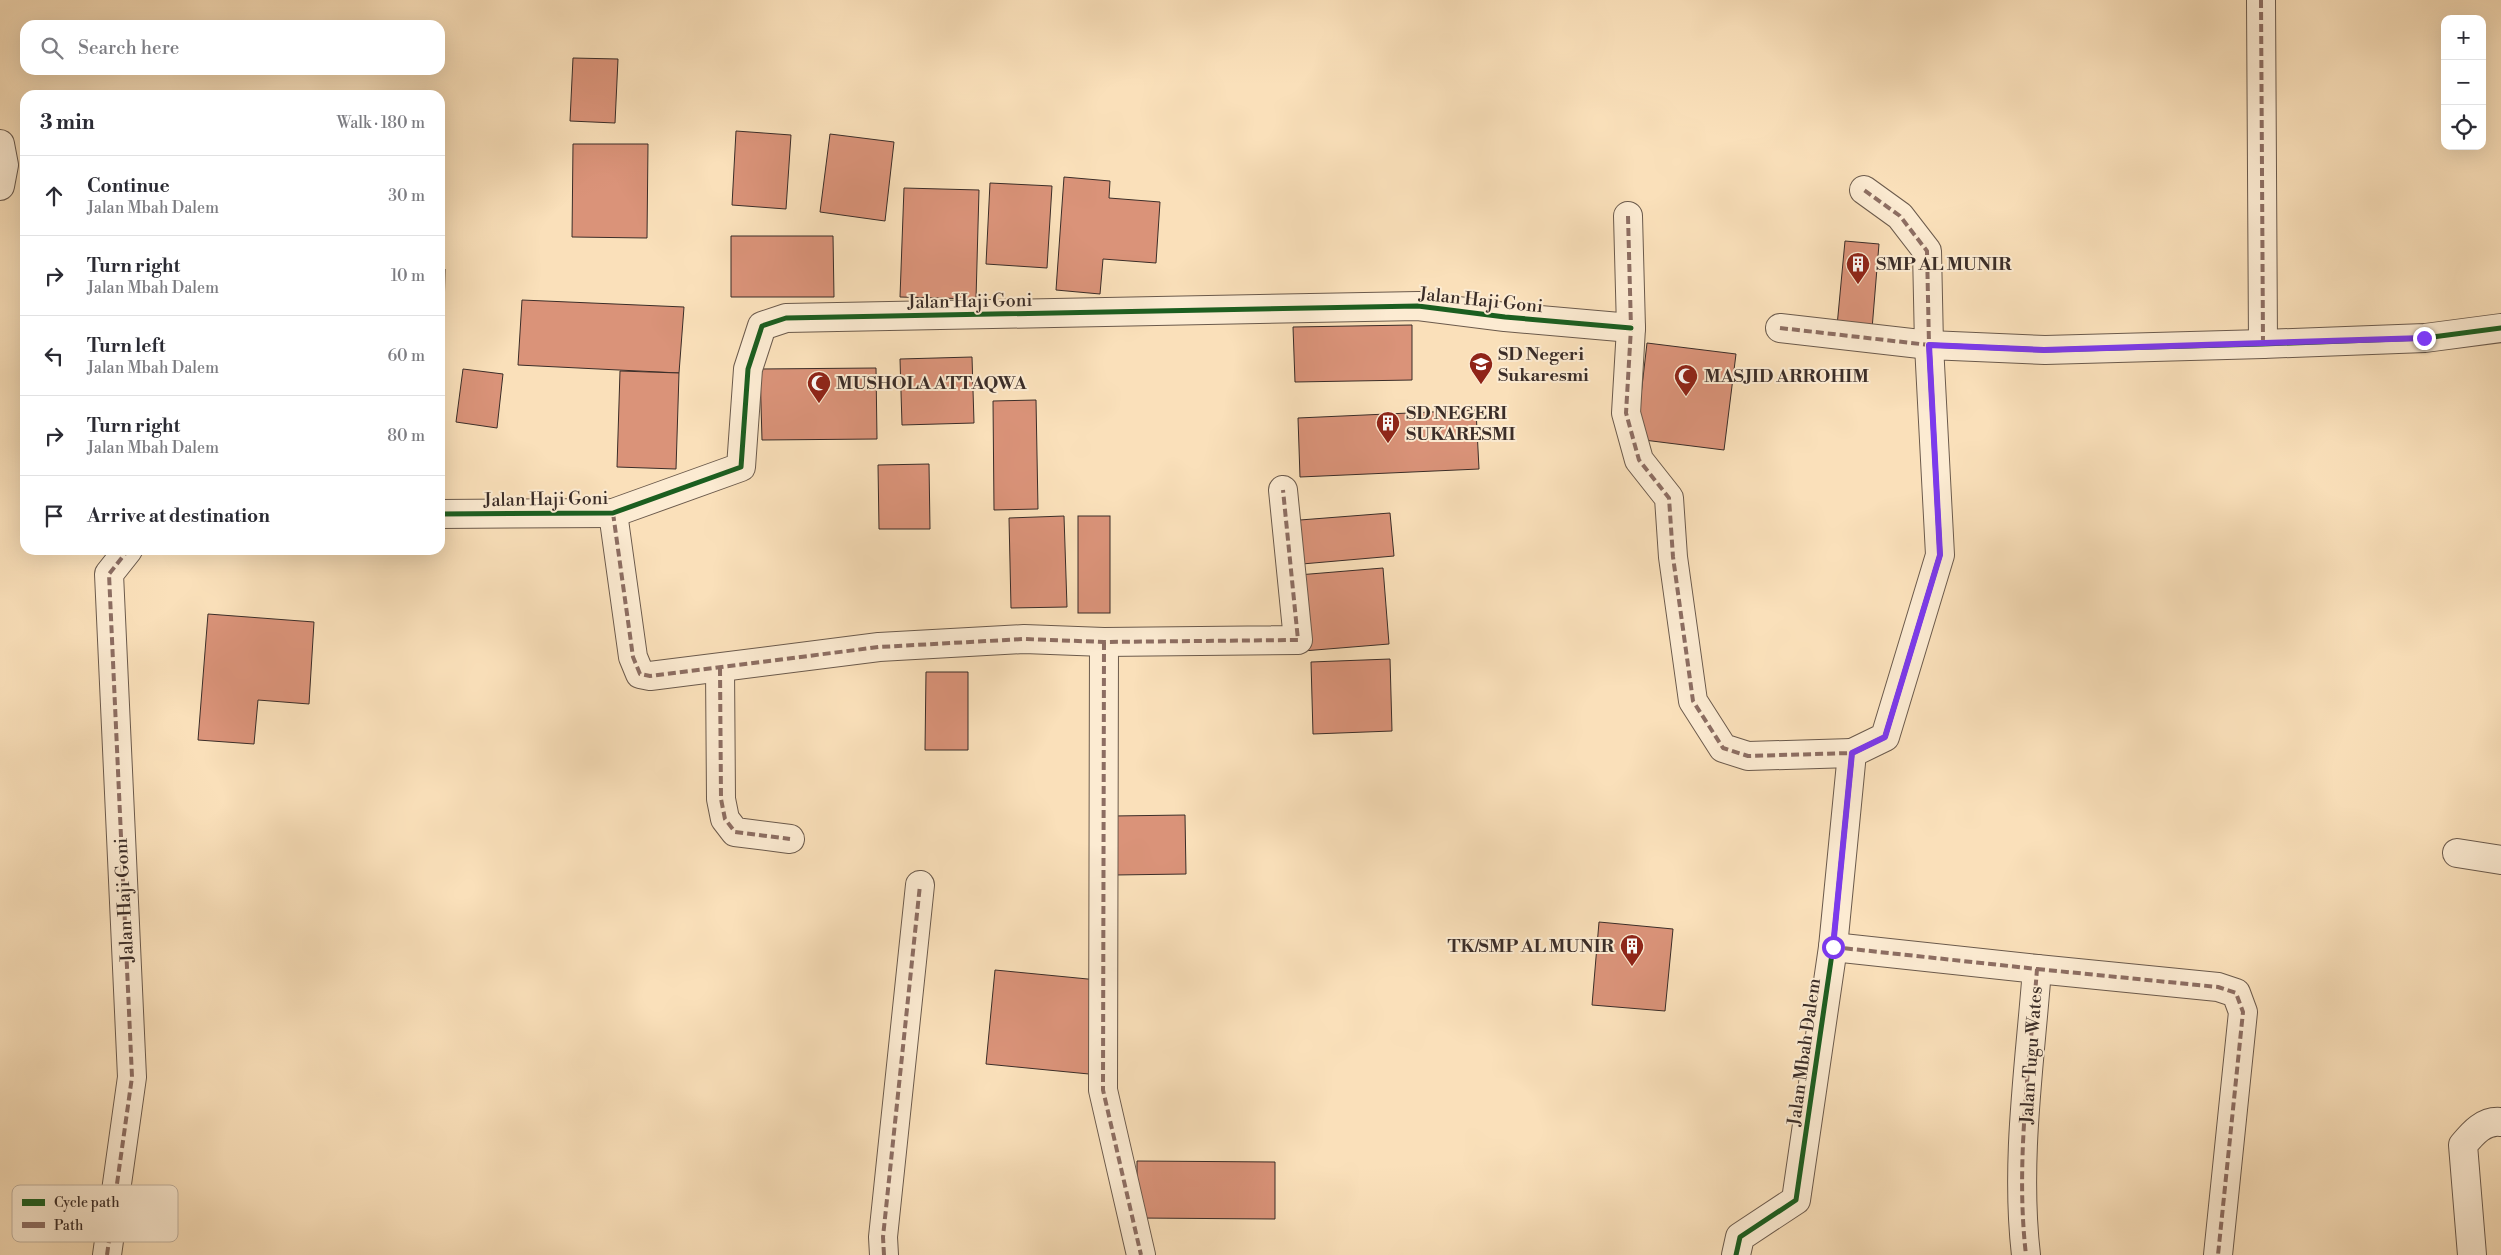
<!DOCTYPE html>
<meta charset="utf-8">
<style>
body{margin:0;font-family:"Libre Bodoni",serif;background:#f2f2f3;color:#2b2b33}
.controls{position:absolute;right:15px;top:15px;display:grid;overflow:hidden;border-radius:10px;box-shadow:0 5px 20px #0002}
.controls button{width:45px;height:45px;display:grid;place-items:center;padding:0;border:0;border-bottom:1px solid #e1e1e2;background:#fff;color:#2b2b33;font:25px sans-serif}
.stop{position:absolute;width:15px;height:15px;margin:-11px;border:4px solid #7c3aed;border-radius:50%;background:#fff}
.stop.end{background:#7c3aed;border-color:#fff;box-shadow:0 1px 5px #0008}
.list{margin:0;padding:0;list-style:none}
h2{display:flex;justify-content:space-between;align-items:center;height:65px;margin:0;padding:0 20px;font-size:21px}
h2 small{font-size:16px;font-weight:400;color:#7c7c81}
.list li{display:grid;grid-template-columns:32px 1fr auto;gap:15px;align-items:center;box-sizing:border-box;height:80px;padding:0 20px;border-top:1px solid #e1e1e2}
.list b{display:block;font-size:19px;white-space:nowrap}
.list p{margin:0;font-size:16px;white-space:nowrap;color:#7c7c81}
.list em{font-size:16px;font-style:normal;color:#7c7c81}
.icon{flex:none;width:28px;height:28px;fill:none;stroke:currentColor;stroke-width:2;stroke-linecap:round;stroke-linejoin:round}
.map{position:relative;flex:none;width:2501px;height:1255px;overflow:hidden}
.search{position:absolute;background:#fff;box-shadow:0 5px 20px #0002;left:20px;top:20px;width:425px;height:55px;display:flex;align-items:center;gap:12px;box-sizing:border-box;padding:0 18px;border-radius:15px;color:#7c7c81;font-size:19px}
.panel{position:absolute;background:#fff;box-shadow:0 5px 20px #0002;left:20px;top:90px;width:425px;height:465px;border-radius:15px}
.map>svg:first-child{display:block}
.building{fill:#da9379;stroke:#3b2d28}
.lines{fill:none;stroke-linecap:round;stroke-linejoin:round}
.minor-casing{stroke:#6b5a4c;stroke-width:30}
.minor{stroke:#fcebd2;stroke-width:28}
.quiet{stroke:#8d6e63;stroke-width:4;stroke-dasharray:8 4;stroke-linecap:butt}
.cycleway-casing{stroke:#fcebd2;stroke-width:8}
.cycleway{stroke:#1b5e20;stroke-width:5}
.route{stroke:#7c3aed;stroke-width:6}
.labels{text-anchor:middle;stroke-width:4;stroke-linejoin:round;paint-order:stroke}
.poi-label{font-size:18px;font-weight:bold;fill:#3b2d28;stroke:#fcebd2;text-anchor:start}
.street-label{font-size:18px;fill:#3b2d28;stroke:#fcebd2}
.key{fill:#fcebd2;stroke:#c2b29f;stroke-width:1}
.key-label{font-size:14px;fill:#3b2d28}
</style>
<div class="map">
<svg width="2501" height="1255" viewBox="0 0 2501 1255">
<rect width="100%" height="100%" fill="#fae0ba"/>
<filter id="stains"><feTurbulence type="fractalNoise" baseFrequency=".004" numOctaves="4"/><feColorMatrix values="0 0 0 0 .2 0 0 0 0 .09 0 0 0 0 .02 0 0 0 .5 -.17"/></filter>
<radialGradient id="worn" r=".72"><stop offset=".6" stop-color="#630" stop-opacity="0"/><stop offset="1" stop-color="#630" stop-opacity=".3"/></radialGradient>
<g class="building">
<polygon points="573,58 618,59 615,123 570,121"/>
<polygon points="736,131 791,135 786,209 732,205"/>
<polygon points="830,134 894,142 885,221 820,212"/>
<polygon points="573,144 648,144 647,238 572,237"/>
<polygon points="1064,177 1110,181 1109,198 1160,202 1156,263 1103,259 1100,294 1056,290"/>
<polygon points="990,183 1052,186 1047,268 986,264"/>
<polygon points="904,188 979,190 976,299 900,297"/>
<polygon points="731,236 833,236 834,297 731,297"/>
<polygon points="1845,241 1879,244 1872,329 1837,326"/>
<polygon points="440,269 445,269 443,361 440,361"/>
<polygon points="522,300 684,307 679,373 518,365"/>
<polygon points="1412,325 1412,380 1295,382 1293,327"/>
<polygon points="1647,343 1736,354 1724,450 1636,439"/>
<polygon points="972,357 974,423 902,425 900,359"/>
<polygon points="876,368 877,439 762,440 760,369"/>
<polygon points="463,369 503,374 497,428 456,422"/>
<polygon points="620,371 679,373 676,469 617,467"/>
<polygon points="1036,400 1038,509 994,510 993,401"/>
<polygon points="1476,410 1479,469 1300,477 1298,418"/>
<polygon points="929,464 930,529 879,529 878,465"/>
<polygon points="1390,513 1394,556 1302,564 1300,520"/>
<polygon points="1064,516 1067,607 1011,608 1009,518"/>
<rect x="1078" y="516" width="32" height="97"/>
<polygon points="1383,568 1389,644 1303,651 1298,575"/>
<polygon points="208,614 314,622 309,704 258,700 254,744 198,740"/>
<polygon points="1390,659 1392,731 1313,734 1311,662"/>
<polygon points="926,672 968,672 968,750 925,750"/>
<polygon points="1185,815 1186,874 1115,875 1113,816"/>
<polygon points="1599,922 1673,929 1665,1011 1592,1005"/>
<polygon points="995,970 1098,980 1089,1074 986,1064"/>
<polygon points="1137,1161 1275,1162 1275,1219 1137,1218"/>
</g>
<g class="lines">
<g class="minor-casing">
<g id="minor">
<polyline points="2261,0 2263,344"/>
<polyline points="0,144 4,165 0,186"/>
<polyline points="1628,216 1631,328 1626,413 1639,460 1669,498 1673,557 1693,701 1723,748 1748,756 1852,753"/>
<polyline points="1780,328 1929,345 1927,251 1900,216 1864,190"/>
<polyline points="613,513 633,657 640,674 650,676 879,647 1024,639 1104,642 1298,640 1283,490"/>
<polyline points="440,514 613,513 741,467 748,369 762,326 786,318 1418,306 1505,317 1631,328"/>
<polyline points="1104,642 1103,1090 1141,1255"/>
<polyline points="720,668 721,799 725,819 735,832 790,839"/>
<polyline points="2457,853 2501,860"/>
<path d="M1833,947L2037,969C2030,1063 2015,1161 2026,1255"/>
<polyline points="2037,969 2218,987 2236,993 2243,1012 2218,1255"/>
<polyline points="107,1255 132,1077 109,574 128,550"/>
<polyline points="884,1255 883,1237 920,885"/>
<polyline points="1736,1255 1740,1237 1796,1200 1833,947 1852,753 1885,737 1940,555 1929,345 2045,350 2263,344 2425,338 2501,328"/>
<path d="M2472,1255L2463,1145C2473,1133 2484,1120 2501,1122"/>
</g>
</g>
<use href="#minor" class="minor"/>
<g class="quiet">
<polyline points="2261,0 2263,344"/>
<polyline points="1628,216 1631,328 1626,413 1639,460 1669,498 1673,557 1693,701 1723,748 1748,756 1852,753"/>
<polyline points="1780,328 1929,345 1927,251 1900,216 1864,190"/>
<polyline points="613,513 633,657 640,674 650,676 879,647 1024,639 1104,642 1298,640 1283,490"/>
<polyline points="1104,642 1103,1090 1141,1255"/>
<polyline points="720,668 721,799 725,819 735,832 790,839"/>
<path d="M1833,947L2037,969C2030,1063 2015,1161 2026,1255"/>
<polyline points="2037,969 2218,987 2236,993 2243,1012 2218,1255"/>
<polyline points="107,1255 132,1077 109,574 128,550"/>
<polyline points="884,1255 883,1237 920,885"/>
</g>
<g class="cycleway-casing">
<g id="cycleway">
<polyline points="440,514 613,513 741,467 748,369 762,326 786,318 1418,306 1505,317 1631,328"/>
<polyline points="1736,1255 1740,1237 1796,1200 1833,947 1852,753 1885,737 1940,555 1929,345 2045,350 2263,344 2425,338 2501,328"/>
</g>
</g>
<use href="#cycleway" class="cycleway"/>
</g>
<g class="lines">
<polyline class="route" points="1833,947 1852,753 1885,737 1940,555 1929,345 2044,350 2424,338"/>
</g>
<defs>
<g id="building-pin" transform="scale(1.25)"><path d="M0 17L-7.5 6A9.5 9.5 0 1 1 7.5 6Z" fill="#8f2418" stroke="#fcebd2"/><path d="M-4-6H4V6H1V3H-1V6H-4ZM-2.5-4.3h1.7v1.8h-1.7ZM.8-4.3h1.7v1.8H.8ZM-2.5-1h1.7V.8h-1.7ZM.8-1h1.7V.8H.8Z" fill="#fff"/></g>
<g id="school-pin" transform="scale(1.25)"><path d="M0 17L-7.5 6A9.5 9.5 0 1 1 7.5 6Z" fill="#8f2418" stroke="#fcebd2"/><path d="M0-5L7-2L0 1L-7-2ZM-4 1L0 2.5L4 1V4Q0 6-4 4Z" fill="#fff"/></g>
<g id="mosque-pin" transform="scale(1.25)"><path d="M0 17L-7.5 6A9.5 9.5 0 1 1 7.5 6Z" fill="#8f2418" stroke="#fcebd2"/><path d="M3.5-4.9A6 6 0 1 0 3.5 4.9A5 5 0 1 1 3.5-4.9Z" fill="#fff"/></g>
</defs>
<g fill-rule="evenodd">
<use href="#building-pin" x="1858" y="264"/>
<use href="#school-pin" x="1481" y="364"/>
<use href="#mosque-pin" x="1686" y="376"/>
<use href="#mosque-pin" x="819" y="383"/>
<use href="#building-pin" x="1388" y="423"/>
<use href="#building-pin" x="1632" y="946"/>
</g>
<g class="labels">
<g class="poi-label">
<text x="1876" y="270">SMP AL MUNIR</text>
<text x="1498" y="360">SD Negeri<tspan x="1498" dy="21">Sukaresmi</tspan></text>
<text x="1704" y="382">MASJID ARROHIM</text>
<text x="836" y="389">MUSHOLA ATTAQWA</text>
<text x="1406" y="419">SD NEGERI<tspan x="1406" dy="21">SUKARESMI</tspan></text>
<text x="1614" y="952" text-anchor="end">TK/SMP AL MUNIR</text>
</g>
<g class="street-label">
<text transform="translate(1481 300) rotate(6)" y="6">Jalan Haji Goni</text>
<text transform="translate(970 301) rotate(-1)" y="6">Jalan Haji Goni</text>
<text transform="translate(546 499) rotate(-1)" y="6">Jalan Haji Goni</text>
<text transform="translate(124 900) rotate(-93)" y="6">Jalan Haji Goni</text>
<text transform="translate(1804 1052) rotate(-82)" y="6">Jalan Mbah Dalem</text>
<text transform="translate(2031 1055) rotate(-86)" y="6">Jalan Tugu Wates</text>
</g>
</g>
<rect x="12" y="1185" width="166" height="57" rx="8" class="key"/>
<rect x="22" y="1199" width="23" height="7" fill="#1b5e20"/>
<rect x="22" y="1222" width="23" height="6" fill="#8d6e63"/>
<g class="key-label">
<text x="54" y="1207">Cycle path</text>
<text x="54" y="1230">Path</text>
</g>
<rect width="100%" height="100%" filter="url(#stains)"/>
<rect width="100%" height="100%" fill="url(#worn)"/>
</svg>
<div class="controls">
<button>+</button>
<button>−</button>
<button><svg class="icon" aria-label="locate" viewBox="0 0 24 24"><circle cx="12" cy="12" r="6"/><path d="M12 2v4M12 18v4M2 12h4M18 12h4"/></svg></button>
</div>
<div class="stop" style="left:1833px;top:947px"></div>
<div class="stop end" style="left:2424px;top:338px"></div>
<div class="search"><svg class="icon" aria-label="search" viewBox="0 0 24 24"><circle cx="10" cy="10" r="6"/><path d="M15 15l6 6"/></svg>Search here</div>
<section class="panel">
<h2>3 min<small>Walk · 180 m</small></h2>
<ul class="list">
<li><svg class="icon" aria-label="ahead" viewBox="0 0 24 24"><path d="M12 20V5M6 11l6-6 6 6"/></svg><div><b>Continue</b><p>Jalan Mbah Dalem</p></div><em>30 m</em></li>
<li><svg class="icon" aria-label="right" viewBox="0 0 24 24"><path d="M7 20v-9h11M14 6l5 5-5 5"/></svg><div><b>Turn right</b><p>Jalan Mbah Dalem</p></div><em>10 m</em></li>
<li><svg class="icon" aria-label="left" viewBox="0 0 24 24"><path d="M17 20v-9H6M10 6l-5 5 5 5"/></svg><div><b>Turn left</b><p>Jalan Mbah Dalem</p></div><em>60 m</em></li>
<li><svg class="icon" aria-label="right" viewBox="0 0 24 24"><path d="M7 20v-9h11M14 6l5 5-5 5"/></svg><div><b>Turn right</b><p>Jalan Mbah Dalem</p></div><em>80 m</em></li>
<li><svg class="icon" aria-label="arrive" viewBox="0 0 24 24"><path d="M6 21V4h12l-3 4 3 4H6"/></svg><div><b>Arrive at destination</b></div></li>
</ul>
</section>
</div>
